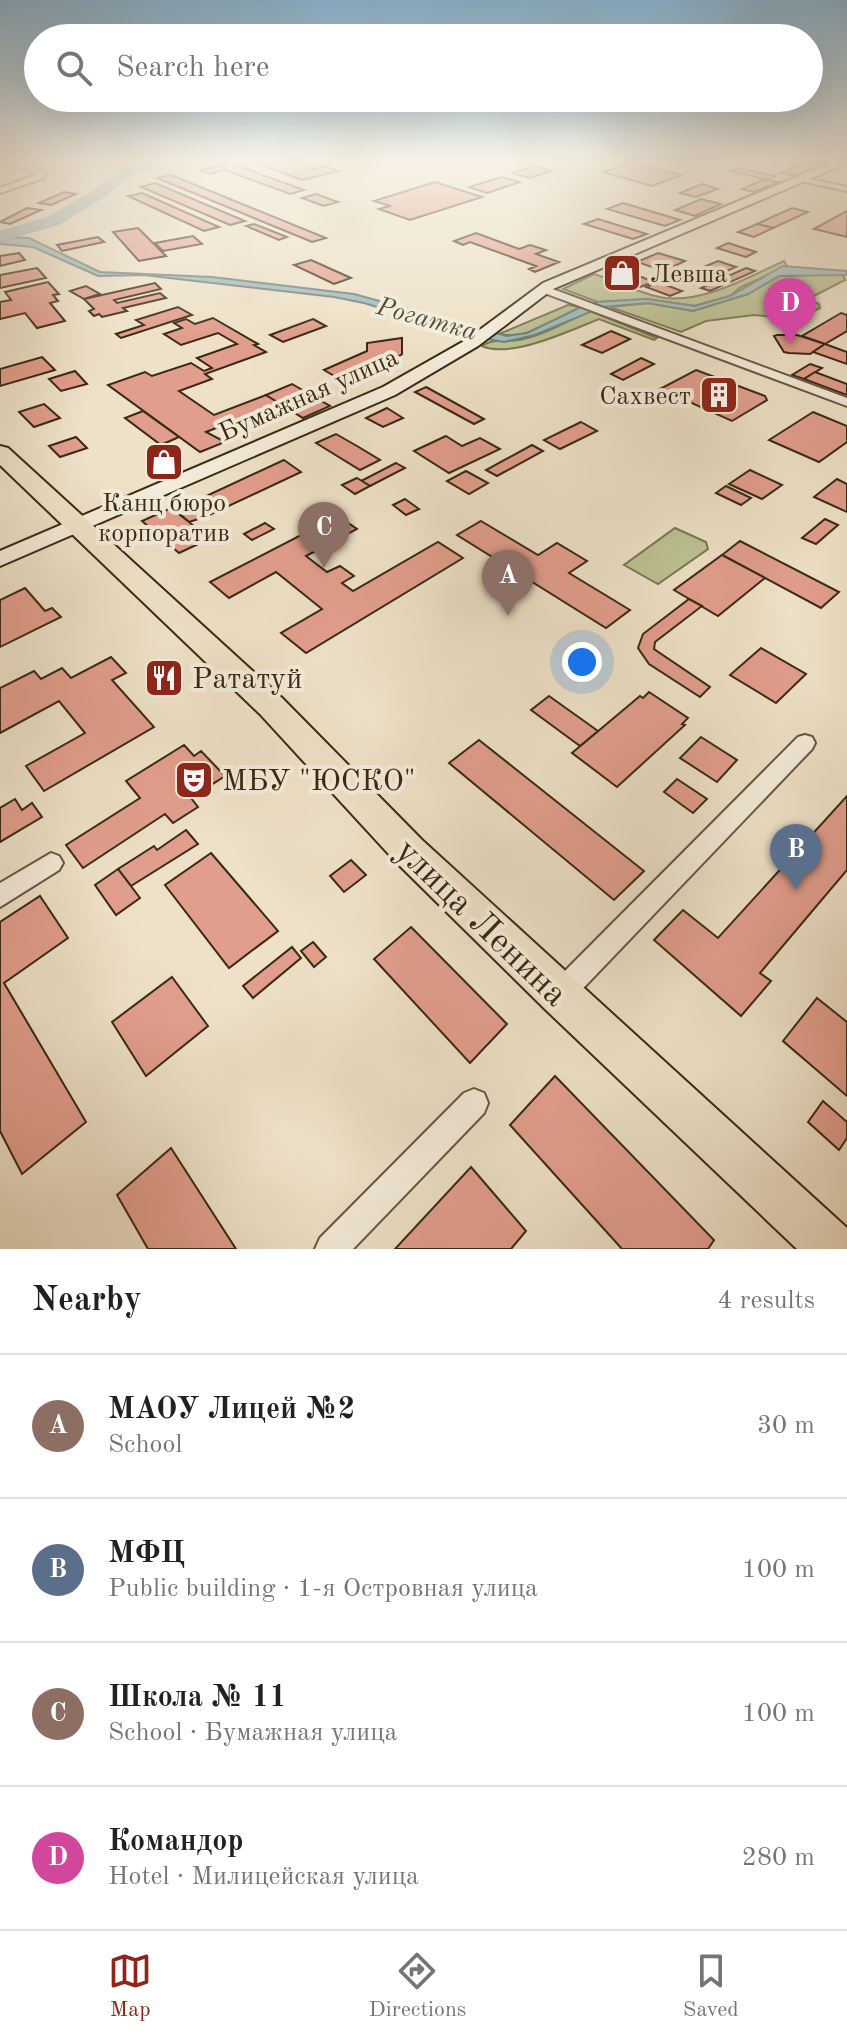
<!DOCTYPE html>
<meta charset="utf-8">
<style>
body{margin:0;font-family:"Old Standard TT",serif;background:#f6f6f6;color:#202124}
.you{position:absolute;left:582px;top:662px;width:28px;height:28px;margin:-20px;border:6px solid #fff;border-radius:50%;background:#1a73e8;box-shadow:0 0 0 12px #1a73e833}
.badge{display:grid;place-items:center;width:52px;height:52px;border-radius:50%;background:#8f2418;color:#fff;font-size:26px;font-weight:700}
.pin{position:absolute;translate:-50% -66px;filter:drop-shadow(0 2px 4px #0008)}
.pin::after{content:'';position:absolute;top:42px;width:28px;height:24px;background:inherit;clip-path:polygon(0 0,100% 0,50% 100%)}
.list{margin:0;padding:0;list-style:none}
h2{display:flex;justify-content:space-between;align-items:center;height:104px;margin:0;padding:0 32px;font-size:34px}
h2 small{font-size:26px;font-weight:400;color:#757577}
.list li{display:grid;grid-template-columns:52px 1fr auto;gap:24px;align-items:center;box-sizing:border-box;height:144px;padding:0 32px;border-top:2px solid #e0e0e0}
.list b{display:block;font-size:30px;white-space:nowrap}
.list p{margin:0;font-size:26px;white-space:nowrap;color:#757577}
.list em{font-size:26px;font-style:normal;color:#757577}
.icon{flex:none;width:44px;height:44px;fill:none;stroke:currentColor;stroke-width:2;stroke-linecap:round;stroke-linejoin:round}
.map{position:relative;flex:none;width:847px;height:1249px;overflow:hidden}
.search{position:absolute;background:#fff;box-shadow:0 8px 32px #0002;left:24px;right:24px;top:24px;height:88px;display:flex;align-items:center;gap:20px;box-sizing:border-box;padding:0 28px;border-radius:44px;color:#757577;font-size:30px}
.sheet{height:680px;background:#fff}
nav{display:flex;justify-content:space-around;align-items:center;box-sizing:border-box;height:112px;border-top:2px solid #e0e0e0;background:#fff;font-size:22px;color:#757577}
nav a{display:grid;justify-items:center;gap:4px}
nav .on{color:#8f2418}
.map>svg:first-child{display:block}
.green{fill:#bcc293;stroke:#7a7654;stroke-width:2}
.water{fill:#9cbcbe;stroke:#74817a;stroke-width:2}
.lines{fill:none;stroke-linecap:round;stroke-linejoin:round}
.river{fill:#9cbcbe;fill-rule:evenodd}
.building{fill:#e29e8d;stroke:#382915;stroke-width:2}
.street-casing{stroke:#665742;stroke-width:4}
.secondary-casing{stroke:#382915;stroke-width:4}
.primary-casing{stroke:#382915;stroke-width:4}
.street{fill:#f4ecdb;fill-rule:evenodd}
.secondary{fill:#f4ecdb;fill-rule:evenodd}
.primary{fill:#eee1c8;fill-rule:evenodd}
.labels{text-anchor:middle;stroke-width:8;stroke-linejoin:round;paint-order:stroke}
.far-poi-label{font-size:26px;fill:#382915;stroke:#f4ecdb;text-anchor:start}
.far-water-label{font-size:26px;font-style:italic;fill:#514e3f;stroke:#f4ecdb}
.far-street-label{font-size:26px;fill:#382915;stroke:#f4ecdb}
.poi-label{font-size:30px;fill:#382915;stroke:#f4ecdb;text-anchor:start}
.near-street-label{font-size:36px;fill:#382915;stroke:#f4ecdb}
</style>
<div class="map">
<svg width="847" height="1249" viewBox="0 0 847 1249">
<rect width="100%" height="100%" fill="#eee1c8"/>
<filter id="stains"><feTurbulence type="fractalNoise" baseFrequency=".0025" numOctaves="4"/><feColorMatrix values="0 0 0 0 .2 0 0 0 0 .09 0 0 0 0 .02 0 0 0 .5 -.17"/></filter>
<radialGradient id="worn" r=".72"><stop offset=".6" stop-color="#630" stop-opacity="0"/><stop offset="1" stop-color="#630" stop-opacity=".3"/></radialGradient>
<g class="green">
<path d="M784,261L787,266L741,287L730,296L694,306L647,299L598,302L563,289L594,274C616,281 642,295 665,298C707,302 748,277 784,261Z"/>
<polygon points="815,273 843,275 845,280 808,299 819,304 820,308 814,311 804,309 786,318 754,315 706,321 681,332 610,307 648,303 693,311 748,294 779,276"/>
<path d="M568,305L580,307C556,319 526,341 499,334Z"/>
<path d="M590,311L657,338L654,340L599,319C571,330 511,359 482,346C493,338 506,342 519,340C545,335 567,321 590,311Z"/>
<polygon points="675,528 706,542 708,549 658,584 624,565"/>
</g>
<polygon class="water" points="0,237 29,238 100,272 212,277 354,294 507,336 527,333 583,306 598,302 647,299 695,306 730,296 783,266 847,271 847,275 779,276 748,294 693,311 648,303 602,307 535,335 504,342 470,336 364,303 334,297 143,275 98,276 33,247 0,244"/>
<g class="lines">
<polygon class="river" points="161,160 188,160 186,163 133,174 105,197 59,225 0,242 0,231 47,217 93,191 123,168"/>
</g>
<g class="building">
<polygon points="248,160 290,160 315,169 325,166 338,171 302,180"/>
<polygon points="811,160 827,163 794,176 780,173"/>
<polygon points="230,163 304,190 290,194 225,170 210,174 201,170"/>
<polygon points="633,163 681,175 652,186 603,172"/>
<polygon points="534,166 551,171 530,178 512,173"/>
<polygon points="739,168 775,176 767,180 778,182 754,192 742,189 765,179 731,171"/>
<polygon points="171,175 326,238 312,242 157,178"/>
<polygon points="502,177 520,182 487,193 469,187"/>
<polygon points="435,182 482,197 410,220 379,209 390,206 374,201"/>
<polygon points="155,183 245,221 230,225 141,187"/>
<polygon points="702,184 718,189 696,197 680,193"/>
<polygon points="64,192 76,194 51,205 39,203"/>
<polygon points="142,193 219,227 204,231 128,196"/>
<polygon points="316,194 338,202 324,206 302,198"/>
<polygon points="701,199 721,204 695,216 675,210"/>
<polygon points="623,203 680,220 665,226 607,209"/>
<polygon points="27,208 41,210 10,224 0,222"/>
<polygon points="792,208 808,212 773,228 757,224"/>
<polygon points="847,211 847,237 814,229"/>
<polygon points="598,219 647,234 633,239 584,224"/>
<polygon points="254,224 287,237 279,240 246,226"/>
<polygon points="757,224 773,228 754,237 738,232"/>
<polygon points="138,228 166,256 139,261 113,232"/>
<polygon points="476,233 519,249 530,245 546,250 536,254 559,262 535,272 529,269 536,266 470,242 463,245 454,241"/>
<polygon points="193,236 202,244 163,251 155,243"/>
<polygon points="98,237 104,242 62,251 57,245"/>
<polygon points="728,243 756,252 746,257 717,248"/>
<polygon points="19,253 25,260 0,266 0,256"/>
<polygon points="658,253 685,261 664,271 637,262"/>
<polygon points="311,260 351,278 334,284 294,265"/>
<polygon points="718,261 736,267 695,285 677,278"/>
<polygon points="37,268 46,278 0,288 0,275"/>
<polygon points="619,268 654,282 640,287 605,274"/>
<polygon points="746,268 755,271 710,291 701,288"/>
<polygon points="48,282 59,294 53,295 58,301 50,303 65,321 37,328 25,313 0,319 0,302 11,300 5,292"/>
<polygon points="658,282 682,291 670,296 646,287"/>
<polygon points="155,283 161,289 114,300 117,303 160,293 166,298 123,308 127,311 102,317 99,314 94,316 89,311 94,309 84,299"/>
<polygon points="86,286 100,294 84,299 70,291"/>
<polygon points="178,307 192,315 121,338 116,334 144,325 136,320"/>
<polygon points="841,313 847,315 847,331 825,344 802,336"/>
<polygon points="213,318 258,344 254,345 266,352 205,374 212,379 179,391 214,415 266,395 280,403 206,432 225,442 200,452 108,385 145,372 152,376 191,363 204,371 212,368 197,358 237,344 218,333 181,345 164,334 182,328 174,323 186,319 195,324"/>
<polygon points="313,319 326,326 283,342 270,335"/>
<polygon points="611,331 630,339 602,353 582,345"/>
<polygon points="777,335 797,335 825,344 810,354 789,353 784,352 774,336"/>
<polygon points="402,338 402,354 386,366 346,383 324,370 367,351 367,343"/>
<polygon points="825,344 847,352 847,364 813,352"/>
<polygon points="42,357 55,370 0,386 0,369"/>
<polygon points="641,358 654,364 623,380 611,374"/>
<polygon points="810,364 822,368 804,379 792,375"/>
<polygon points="696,370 765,396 767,400 732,421 660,389"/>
<polygon points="75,371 87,384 61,391 49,379"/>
<polygon points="815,372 847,384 847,395 804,379"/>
<polygon points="292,384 330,406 303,418 266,395"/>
<polygon points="426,387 437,393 484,419 474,424 415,392"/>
<polygon points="44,404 60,418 34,427 19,412"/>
<polygon points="387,408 403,418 383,427 366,418"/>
<polygon points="143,411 179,437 161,445 125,418"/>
<polygon points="813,412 847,426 847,442 819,462 769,440"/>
<polygon points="581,422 597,431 560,449 544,440"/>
<polygon points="336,434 357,446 380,460 360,470 316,443"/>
<polygon points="446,436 462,446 480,438 500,449 449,473 414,451"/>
<polygon points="76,437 87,448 60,457 49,446"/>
<polygon points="532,445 543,451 497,476 486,470"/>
<polygon points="284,460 301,472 205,517 189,522 181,515 195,509 189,504"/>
<polygon points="396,463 405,468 370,486 361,481"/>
<polygon points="750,470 782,485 762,499 729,484"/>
<polygon points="466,471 488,483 469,494 447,481"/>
<polygon points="357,478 370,486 355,494 342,485"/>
<polygon points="837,479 847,484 847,512 814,497"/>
<polygon points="726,486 751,498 741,505 716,493"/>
<polygon points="405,499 419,509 406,515 393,505"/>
<polygon points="171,508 189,522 209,539 179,553 142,521"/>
<polygon points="338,516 357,529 306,556 327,572 340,566 354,576 342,583 353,591 438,542 463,558 306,653 281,633 322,609 276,572 229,598 210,582"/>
<polygon points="825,519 838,525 816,544 802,538"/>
<polygon points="481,521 538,555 557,543 587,561 569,573 630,610 606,628 457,535"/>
<polygon points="265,523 274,529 252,540 244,534"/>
<polygon points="740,541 839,592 821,608 722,555"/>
<polygon points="722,555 765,578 718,616 674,590"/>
<polygon points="25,588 45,611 52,608 61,617 0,647 0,600"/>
<polygon points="689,599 702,606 655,642 654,649 710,687 700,697 649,664 638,648 643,634"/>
<polygon points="761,648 806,674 776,703 730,675"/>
<polygon points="111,657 126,673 112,680 154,727 44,791 26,766 85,733 59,701 0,733 0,688 34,671 41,679 62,668 71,678"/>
<polygon points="164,664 182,683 167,692 149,673"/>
<polygon points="649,692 688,718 682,724 685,725 617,787 572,753 640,696 643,698"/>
<polygon points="549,696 598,731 580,746 531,710"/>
<polygon points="701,737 737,760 717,782 680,758"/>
<polygon points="479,740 644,871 614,900 449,763"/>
<polygon points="184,745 194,756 201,751 225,776 191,798 198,807 173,823 165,814 83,868 66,845 140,798 126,781"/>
<polygon points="677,779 707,799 693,813 664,792"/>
<polygon points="847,796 847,870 760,973 771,981 741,1016 654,940 683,910 718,938"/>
<polygon points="15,799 22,810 32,803 42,817 0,842 0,808"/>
<polygon points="186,830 198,844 131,886 118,869 154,846 157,850"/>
<polygon points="211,853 278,931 229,968 165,885"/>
<polygon points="351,860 366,875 344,892 330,876"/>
<polygon points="118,869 140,898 116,915 95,885"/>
<polygon points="40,896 68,938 4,983 86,1122 22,1174 0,1131 0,922"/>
<polygon points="411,927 507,1024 470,1063 374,959"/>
<polygon points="313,942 326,957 314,967 301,951"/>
<polygon points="292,947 301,958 253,998 243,986"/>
<polygon points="172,977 208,1026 146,1076 112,1022"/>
<polygon points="817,998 847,1022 847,1096 783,1041"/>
<polygon points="555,1076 714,1240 708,1249 622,1249 510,1125"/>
<polygon points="823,1101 847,1122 847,1138 839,1150 808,1122"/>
<polygon points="171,1148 236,1249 148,1249 117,1195"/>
<polygon points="471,1167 526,1231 511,1249 395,1249"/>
</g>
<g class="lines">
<g class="street-casing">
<g id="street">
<polygon points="0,160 11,160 46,173 44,178 0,193 0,188 38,174"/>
<polygon points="800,177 847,187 847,191 800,181"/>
<polygon points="539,287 547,287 847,398 847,406 539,291"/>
<polygon points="805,735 812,737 815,743 812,749 568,1004 559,1008 550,1004 546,995 550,986 798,737"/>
<polygon points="51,853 59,856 63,863 59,870 0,907 0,883"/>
<polygon points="474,1089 484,1093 488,1103 484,1113 353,1249 315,1249 320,1238 464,1093"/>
</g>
</g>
<g class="secondary-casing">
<polygon id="secondary" points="837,160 847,160 847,163 553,289 478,346 395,395 0,566 0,551 383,387 466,340 543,283"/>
</g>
<g class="primary-casing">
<polygon id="primary" points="0,446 8,448 282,698 422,840 847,1228 847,1249 797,1249 545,1009 396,862 260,714 0,465"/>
</g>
<use href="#street" class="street"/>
<use href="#secondary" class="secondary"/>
<use href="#primary" class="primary"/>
</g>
<linearGradient id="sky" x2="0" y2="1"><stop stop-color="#89b7d7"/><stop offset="0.48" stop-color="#f7f2e6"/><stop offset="1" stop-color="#f7f2e6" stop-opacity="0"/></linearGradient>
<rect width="847" height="335" fill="url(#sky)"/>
<defs>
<g id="shop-square" transform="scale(2)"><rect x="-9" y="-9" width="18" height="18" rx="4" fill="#8f2418" stroke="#f4ecdb"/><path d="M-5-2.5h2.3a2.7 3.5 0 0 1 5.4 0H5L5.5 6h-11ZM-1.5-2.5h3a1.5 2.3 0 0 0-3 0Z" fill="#fff"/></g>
<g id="building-square" transform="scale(2)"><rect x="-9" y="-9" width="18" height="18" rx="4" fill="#8f2418" stroke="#f4ecdb"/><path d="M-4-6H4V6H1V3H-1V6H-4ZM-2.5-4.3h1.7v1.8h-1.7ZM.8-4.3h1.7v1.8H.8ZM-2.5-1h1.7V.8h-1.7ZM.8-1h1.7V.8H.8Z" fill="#fff"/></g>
<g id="restaurant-square" transform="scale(2)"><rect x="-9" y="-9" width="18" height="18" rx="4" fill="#8f2418" stroke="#f4ecdb"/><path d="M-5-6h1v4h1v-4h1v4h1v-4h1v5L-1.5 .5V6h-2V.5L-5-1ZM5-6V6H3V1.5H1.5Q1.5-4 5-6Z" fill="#fff"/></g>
<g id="theatre-square" transform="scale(2)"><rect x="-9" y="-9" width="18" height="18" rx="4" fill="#8f2418" stroke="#f4ecdb"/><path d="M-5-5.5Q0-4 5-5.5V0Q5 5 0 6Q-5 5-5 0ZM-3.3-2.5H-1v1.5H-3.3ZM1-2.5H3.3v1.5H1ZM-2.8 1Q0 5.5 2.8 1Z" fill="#fff"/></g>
</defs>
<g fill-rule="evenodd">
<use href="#shop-square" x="622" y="273"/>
<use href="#building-square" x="719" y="395"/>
<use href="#shop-square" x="164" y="462"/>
<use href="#restaurant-square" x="164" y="678"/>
<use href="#theatre-square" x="194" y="780"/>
</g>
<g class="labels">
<g class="far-poi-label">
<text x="650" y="282">Левша</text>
<text x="691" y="404" text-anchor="end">Сахвест</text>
<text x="164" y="511" text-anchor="middle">Канц бюро<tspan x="164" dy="30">корпоратив</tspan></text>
</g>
<g class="far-water-label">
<text transform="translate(427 318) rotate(15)" y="9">Рогатка</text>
</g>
<g class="far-street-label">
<text transform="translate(308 394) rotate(-24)" y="9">Бумажная улица</text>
</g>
<g class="poi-label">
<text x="192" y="688">Рататуй</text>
<text x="222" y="790">МБУ "ЮСКО"</text>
</g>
<g class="near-street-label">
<text transform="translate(483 921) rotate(44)" y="13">улица Ленина</text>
</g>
</g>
<rect width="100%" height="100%" filter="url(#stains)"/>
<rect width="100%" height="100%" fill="url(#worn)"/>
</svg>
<div class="you"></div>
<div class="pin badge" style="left:508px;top:616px;background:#8d6e63">A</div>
<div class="pin badge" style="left:796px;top:890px;background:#5c6f8a">B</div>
<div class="pin badge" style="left:324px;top:568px;background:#8d6e63">C</div>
<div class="pin badge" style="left:790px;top:344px;background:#d1479c">D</div>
<div class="search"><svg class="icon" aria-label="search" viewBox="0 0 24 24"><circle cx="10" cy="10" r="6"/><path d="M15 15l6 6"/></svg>Search here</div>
</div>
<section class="sheet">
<h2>Nearby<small>4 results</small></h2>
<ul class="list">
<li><span class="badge" style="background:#8d6e63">A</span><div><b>МАОУ Лицей №2</b><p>School</p></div><em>30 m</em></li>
<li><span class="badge" style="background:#5c6f8a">B</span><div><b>МФЦ</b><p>Public building · 1-я Островная улица</p></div><em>100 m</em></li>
<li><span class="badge" style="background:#8d6e63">C</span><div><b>Школа № 11</b><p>School · Бумажная улица</p></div><em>100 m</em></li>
<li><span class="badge" style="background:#d1479c">D</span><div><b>Командор</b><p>Hotel · Милицейская улица</p></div><em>280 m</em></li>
</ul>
</section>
<nav>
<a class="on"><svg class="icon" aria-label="map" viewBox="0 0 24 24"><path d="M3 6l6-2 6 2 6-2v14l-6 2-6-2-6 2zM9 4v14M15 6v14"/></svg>Map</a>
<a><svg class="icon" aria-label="directions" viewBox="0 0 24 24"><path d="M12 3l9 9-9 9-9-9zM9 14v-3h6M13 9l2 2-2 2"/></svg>Directions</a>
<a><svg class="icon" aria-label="saved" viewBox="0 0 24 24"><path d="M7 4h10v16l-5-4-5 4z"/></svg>Saved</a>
</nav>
